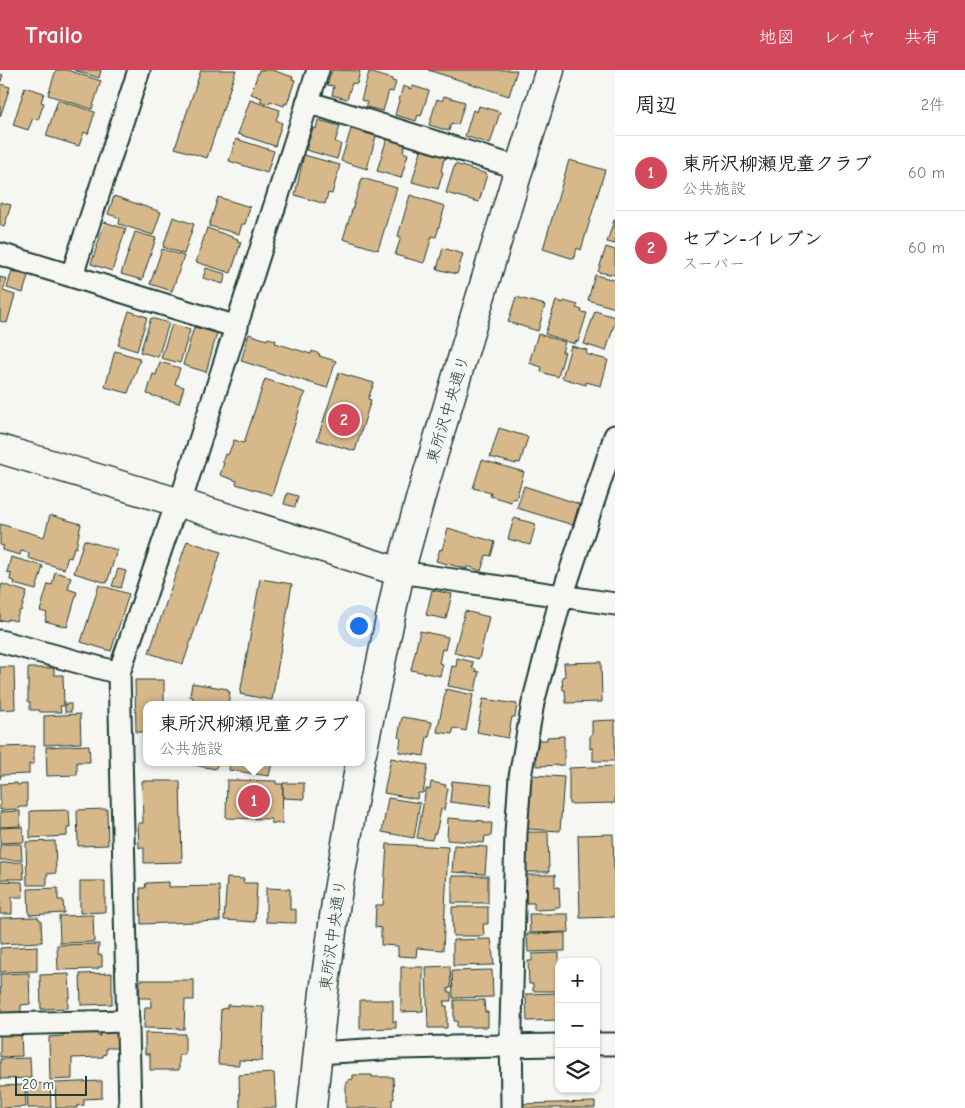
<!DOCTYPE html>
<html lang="ja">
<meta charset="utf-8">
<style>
body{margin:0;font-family:"Comic Neue","Klee One",sans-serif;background:#f2f2f2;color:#222}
.controls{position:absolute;right:15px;bottom:15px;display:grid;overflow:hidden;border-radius:10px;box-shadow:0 1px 4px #0004}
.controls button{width:45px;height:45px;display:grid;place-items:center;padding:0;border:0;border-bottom:1px solid #e0e0e0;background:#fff;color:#222;font:25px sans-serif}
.scale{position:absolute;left:15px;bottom:12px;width:72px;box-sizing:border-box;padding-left:5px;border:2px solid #1f3d34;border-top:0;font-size:14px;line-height:18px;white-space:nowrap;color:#1f3d34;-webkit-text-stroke:4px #f6f6f2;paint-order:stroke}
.you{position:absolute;left:358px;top:555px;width:18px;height:18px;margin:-12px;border:4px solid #fff;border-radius:50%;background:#1a73e8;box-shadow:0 0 0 8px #1a73e833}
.badge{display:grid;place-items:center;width:32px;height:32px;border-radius:50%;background:#d1495b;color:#fff;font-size:16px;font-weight:700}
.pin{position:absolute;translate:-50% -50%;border:2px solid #fff;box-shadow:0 1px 5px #0006}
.popup{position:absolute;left:143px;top:631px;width:222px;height:65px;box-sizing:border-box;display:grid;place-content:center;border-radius:10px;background:#fff;filter:drop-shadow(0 1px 4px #0005);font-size:16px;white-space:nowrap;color:#767676}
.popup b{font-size:19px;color:#222}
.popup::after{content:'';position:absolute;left:50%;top:100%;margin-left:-10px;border:10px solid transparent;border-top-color:#fff}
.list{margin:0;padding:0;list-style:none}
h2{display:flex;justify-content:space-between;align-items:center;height:65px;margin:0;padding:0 20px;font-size:21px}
h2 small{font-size:16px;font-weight:400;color:#767676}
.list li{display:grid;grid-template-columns:32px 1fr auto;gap:15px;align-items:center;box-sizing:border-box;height:75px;padding:0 20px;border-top:1px solid #e0e0e0}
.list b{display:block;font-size:19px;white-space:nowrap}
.list p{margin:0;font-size:16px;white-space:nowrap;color:#767676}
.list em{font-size:16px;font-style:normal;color:#767676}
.icon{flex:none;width:28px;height:28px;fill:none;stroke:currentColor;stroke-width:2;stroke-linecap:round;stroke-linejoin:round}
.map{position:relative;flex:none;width:615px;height:1038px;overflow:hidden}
header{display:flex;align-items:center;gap:30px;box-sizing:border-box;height:70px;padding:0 25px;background:#d1495b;color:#fff}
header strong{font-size:24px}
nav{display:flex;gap:28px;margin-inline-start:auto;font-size:18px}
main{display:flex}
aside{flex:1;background:#fff}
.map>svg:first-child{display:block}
.building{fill:#d7b88b;stroke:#1f3d34}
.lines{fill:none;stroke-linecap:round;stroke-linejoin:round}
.street-casing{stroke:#1f3d34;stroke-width:25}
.secondary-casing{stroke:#1f3d34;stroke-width:31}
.street{stroke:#f6f6f2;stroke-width:21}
.secondary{stroke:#f6f6f2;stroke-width:28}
.labels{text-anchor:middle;stroke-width:4;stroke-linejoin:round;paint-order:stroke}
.street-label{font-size:16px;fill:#1f3d34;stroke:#f6f6f2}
</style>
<header>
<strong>Trailo</strong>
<nav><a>地図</a><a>レイヤ</a><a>共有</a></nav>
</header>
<main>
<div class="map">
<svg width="615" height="1038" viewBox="0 0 615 1038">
<rect width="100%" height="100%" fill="#f6f6f2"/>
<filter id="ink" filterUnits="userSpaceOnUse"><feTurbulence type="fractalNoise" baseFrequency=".02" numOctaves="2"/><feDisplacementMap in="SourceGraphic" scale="10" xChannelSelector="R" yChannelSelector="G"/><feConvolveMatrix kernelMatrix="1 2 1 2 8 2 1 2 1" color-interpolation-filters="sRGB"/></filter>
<g filter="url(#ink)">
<g class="building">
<polygon points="56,0 67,0 101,11 92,39 48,25"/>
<polygon points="74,0 101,0 99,8"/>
<polygon points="201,0 236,0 207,88 175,78"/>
<polygon points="259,0 272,0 293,7 292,9 295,10 287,34 285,33 284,36 270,31 269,34 260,31 262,28 251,24"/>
<polygon points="332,0 360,1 357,14 352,13 347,29 332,25 334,16 327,15"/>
<polygon points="428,0 517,0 509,26"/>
<polygon points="369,2 392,9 392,11 396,12 393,22 389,21 383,41 366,37 367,32 361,30"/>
<polygon points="0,4 3,5 0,14 10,17 0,47"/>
<polygon points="403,16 411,19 413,16 429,21 421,46 418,45 416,51 395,45"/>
<polygon points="25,17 44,23 41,32 44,33 38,50 33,48 28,60 13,55"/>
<polygon points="444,26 465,32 458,55 451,53 449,61 429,55 437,29 442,31"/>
<polygon points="58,30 95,42 88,64 84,62 79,76 46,66"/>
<polygon points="250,30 280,40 276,50 282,53 275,76 238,64"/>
<polygon points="479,36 500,42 490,74 465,66 473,40 477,42"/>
<polygon points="318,50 340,56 335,72 341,74 337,89 306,80 313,58 316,59"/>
<polygon points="351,59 376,66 367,99 341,91"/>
<polygon points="387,68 406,72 403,82 408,84 401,108 377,101"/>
<polygon points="236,69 274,81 267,103 229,91"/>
<polygon points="422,77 447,84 446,89 444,89 441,101 443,102 438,119 412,112"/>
<polygon points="304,85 340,95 332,124 328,123 325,134 295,125"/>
<polygon points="569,90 605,100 581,180 577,178 574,189 543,179"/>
<polygon points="455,94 487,104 479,132 446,123"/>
<polygon points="362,108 397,118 378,180 343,169"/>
<polygon points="410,125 445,136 436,167 432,166 424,193 395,185 401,167 398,166"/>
<polygon points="114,126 161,142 153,165 119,154 120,148 108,144"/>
<polygon points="218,127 250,137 245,154 242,154 239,164 209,156"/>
<polygon points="0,132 11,135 4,157 0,155"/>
<polygon points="173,147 194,154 184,184 163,177"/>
<polygon points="614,150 615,150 615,174 607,172"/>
<polygon points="105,152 126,159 112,201 91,194"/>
<polygon points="207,158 238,169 237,171 241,172 231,203 196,192"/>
<polygon points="135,162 156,168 142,210 121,204"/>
<polygon points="606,177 615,180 615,205 598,202"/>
<polygon points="443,178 463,184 457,204 437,199"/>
<polygon points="162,179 184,186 172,221 150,214"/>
<polygon points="206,198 226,204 223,214 203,208"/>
<polygon points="12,201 28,206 23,223 7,218"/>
<polygon points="595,205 615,210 615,238 588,230"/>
<polygon points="0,207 7,209 3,221 15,225 7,253 0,251"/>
<polygon points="516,227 545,235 538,261 508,252"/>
<polygon points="556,231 563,233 564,231 578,235 576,238 582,240 581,242 587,243 578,272 575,271 575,274 545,264"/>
<polygon points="129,241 147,247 137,281 118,275"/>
<polygon points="595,241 615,247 615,252 606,281 584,274"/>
<polygon points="151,248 169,253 158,287 140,282"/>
<polygon points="172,254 190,260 180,293 161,288"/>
<polygon points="194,257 217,263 206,302 183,295"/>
<polygon points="249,264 267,270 268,268 276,270 275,273 311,284 312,281 320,284 319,286 336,291 327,318 241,291"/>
<polygon points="538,264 565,272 562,282 565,282 558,307 541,302 542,297 529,293"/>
<polygon points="571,276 587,280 586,284 608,290 601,316 586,312 586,315 562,308"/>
<polygon points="115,281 139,288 138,290 140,290 128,323 105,317"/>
<polygon points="160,292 180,298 175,314 184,317 179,333 147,324 153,304 156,305"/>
<polygon points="339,303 374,313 368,329 371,330 355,381 317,370"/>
<polygon points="265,309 306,323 303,328 272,425 236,414 237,411 220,405 224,393 222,392 225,384 228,385 234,370 244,373"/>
<polygon points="499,358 528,367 520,393 516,392 516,394 490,387"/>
<polygon points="482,390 524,402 516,429 512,428 511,432 490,426 491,423 473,418"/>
<polygon points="524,416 579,434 573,455 517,438"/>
<polygon points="287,423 298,426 295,437 284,434"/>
<polygon points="50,445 81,454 76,478 74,477 71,488 68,487 64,499 28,488 29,483 21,481 20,485 2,480 4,476 0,475 0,454 44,467"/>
<polygon points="514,448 536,454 530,475 508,469"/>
<polygon points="448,458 495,472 491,486 486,485 481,501 467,496 467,499 436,491 440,479 442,480"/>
<polygon points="84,470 117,480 107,513 74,503"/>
<polygon points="187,471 221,482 183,594 149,583"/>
<polygon points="11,487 43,496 36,520 14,514 15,511 10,510 11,503 7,502"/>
<polygon points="118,499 126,501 121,518 112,516"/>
<polygon points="55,502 71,507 68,519 77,522 67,557 45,551 47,543 40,541 48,514 52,515"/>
<polygon points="260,509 292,514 272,630 240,624"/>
<polygon points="2,514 27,522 21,541 19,541 16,551 8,549 7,551 2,550 0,552 0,522"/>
<polygon points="99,515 129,524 111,581 81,572"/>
<polygon points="432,520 452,524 446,549 426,545"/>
<polygon points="465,541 489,547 479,589 454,583"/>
<polygon points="420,561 448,567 445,580 442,579 439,593 443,594 440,606 411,600"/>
<polygon points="457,588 473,592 472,598 476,599 475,601 479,602 475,621 448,616 452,596 456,597"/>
<polygon points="601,592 602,632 566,633 565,620 563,620 562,607 565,606 564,593"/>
<polygon points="0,597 14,597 15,639 0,640"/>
<polygon points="28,598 54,598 54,605 63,605 64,636 60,636 61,642 40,642 39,640 30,640 30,632 28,632"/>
<polygon points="135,610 164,610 164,635 146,635 146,662 136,662"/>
<polygon points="192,613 228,619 228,622 230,622 228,635 192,635 193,627 190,626"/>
<polygon points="446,619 473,625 466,661 454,658 452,664 437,662"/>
<polygon points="483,629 517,634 515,647 512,647 508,668 477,662"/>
<rect x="65" y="634" width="6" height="8"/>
<polygon points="80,644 81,673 44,675 44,646"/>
<polygon points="402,647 432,652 429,667 427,667 424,686 399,682 401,668 398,667"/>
<polygon points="615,650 615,691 593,691 593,678 590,679 590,665 592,665 592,651"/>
<polygon points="564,666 564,695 536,696 536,677 538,677 538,670 547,670 547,667"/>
<polygon points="89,675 90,692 77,692 77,705 47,706 46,677"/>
<polygon points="34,676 34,694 29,694 29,704 1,705 0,709 0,677"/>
<polygon points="391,688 428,695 423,723 418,723 417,729 384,723"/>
<polygon points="179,692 219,692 215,699"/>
<polygon points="230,692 272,692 269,706 229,700"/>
<polygon points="615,696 615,733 569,734 569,698"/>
<polygon points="532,705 564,707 560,761 528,759"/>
<polygon points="227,710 276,711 276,714 283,714 282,754 271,753 271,749 226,748"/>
<polygon points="142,711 180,711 182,792 144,793 144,778 139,778 138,753 143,753"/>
<polygon points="452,711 492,715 490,737 450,732"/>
<polygon points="431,712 446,715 445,717 448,718 444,740 441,739 437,759 435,764 434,763 432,770 417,768 426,719 430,719"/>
<polygon points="17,713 17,715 27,714 27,737 19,737 18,739 0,740 0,714"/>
<polygon points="283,713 304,713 304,729 283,728"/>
<polygon points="388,728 420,733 414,768 382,762"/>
<polygon points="107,739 108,775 78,776 77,740"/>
<polygon points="69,740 70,758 67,758 67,766 30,768 30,741"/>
<polygon points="20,741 20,756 0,757 0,742"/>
<polygon points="448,748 484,751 484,753 492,753 491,766 485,766 484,773 447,770"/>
<polygon points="23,757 24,772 0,773 0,758"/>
<polygon points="524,762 548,762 549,802 525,802"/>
<polygon points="613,764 615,847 580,848 578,765"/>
<polygon points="55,771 56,803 47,804 47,815 27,815 26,772"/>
<polygon points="0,774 21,774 22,790 0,790"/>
<polygon points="387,774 448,777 443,880 417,878 416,887 398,886 398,876 381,875 381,858 375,857 376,835 383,835"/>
<polygon points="454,775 487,777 485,804 452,802"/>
<polygon points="23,792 24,809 0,809 0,793"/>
<polygon points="525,805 555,805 555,817 559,817 560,837 555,837 555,839 534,840 534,833 526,833"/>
<rect x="452" y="806" width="36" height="27"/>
<polygon points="227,808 244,809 243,813 257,813 255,852 224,850"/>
<polygon points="0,811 22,812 23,827 12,827 12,844 0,844"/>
<polygon points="80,811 105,811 105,842 80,843"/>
<polygon points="169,812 169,817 219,816 220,851 141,854 140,818 145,818 146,813"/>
<polygon points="58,818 58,830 63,830 64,843 29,845 28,819"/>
<polygon points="266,818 290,819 290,840 296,839 296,853 266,852"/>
<polygon points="452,837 488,837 488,854 483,854 484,866 453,866"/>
<polygon points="529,844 568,844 569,862 530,863"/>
<polygon points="93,845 94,872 60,873 59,846"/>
<polygon points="38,847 39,850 41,850 42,872 0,874 0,848"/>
<polygon points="565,863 565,881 528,882 527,864"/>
<polygon points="491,869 494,895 453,896 453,870"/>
<polygon points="99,874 98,885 102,885 102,897 98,897 98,899 58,900 57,875"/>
<polygon points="37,876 37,901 0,902 0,878"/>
<polygon points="559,883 559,921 533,921 533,914 529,914 528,891 532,891 532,884"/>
<polygon points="450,896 451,918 448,918 448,922 451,922 451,931 444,931 444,936 447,936 447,958 428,958 426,897"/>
<polygon points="401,897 423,897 423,941 401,942"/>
<polygon points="492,900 493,927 453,928 452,901"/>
<polygon points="29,903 30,934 21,935 21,945 1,946 0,904"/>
<polygon points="112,903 112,934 81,935 80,904"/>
<polygon points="69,904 70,927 68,928 68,938 41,939 40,905"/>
<polygon points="140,910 194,910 194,930 185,930 184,959 144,958 145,937 151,937 151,928 139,928"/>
<polygon points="559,923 559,950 527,951 526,924"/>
<polygon points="360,930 393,930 393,952 396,951 396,958 360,959"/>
<polygon points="454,930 484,930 485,942 488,942 488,957 457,957 457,951 454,951"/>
<polygon points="227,935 264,937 262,991 239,990 239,995 218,994 221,939 227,938"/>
<polygon points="117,958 118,978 106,978 106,984 103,985 103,987 72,988 72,1009 50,1010 49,967 63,966 63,963 97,962 98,966 100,966 100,959"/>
<polygon points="21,962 22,986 0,987 0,963"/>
<polygon points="145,963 185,964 185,985 179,985 179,1000 150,1000 150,984 145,984"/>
<polygon points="30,988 31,1008 0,1009 0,989"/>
<polygon points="274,1003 276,1038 240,1038 239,1005"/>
<polygon points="353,1005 372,1005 372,1007 393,1007 394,1029 392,1029 392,1038 346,1038 346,1012 348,1013 348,1010 353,1009"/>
<polygon points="102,1011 102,1028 84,1029 84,1035 77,1036 77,1038 56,1038 55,1013"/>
<polygon points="50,1013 51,1038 28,1038 27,1018 32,1018 32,1014"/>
<polygon points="25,1015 26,1037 0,1038 0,1016"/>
<polygon points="595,1032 595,1038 520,1038 520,1034"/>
</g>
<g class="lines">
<g class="street-casing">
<g id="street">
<polyline points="307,32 519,98"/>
<polyline points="0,184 237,257"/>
<polyline points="72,205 139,0"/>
<polyline points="180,433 318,0"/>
<polyline points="400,502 615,534"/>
<polyline points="0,571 119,603"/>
<polyline points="0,954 128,951"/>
<polyline points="596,974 615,974"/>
<polyline points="317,983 399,978 559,975"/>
<polyline points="130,1038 119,603 177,432"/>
<polyline points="512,1038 511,955 516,763 520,707 533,633 558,539 615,366"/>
</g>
</g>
<g class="secondary-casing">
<g id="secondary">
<polyline points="0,379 180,433 400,502"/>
<polyline points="362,683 400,502 421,426 519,98 550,0"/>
<polyline points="312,1038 324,922 336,832 360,692"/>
</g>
</g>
<use href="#street" class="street"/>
<use href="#secondary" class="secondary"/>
</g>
</g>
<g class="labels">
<g class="street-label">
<text transform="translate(447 339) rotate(-73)" y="6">東所沢中央通り</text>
<text transform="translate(332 865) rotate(-82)" y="6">東所沢中央通り</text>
</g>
</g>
</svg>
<div class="controls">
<button>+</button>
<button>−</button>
<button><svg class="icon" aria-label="layers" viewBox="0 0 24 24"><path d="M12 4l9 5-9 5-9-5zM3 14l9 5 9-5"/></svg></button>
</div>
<div class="scale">20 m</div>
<div class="you"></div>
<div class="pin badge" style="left:254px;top:731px">1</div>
<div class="popup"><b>東所沢柳瀬児童クラブ</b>公共施設</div>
<div class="pin badge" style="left:344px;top:350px">2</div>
</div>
<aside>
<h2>周辺<small>2件</small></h2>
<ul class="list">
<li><span class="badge">1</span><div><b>東所沢柳瀬児童クラブ</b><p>公共施設</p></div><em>60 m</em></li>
<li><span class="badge">2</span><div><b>セブン-イレブン</b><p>スーパー</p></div><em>60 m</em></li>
</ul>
</aside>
</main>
